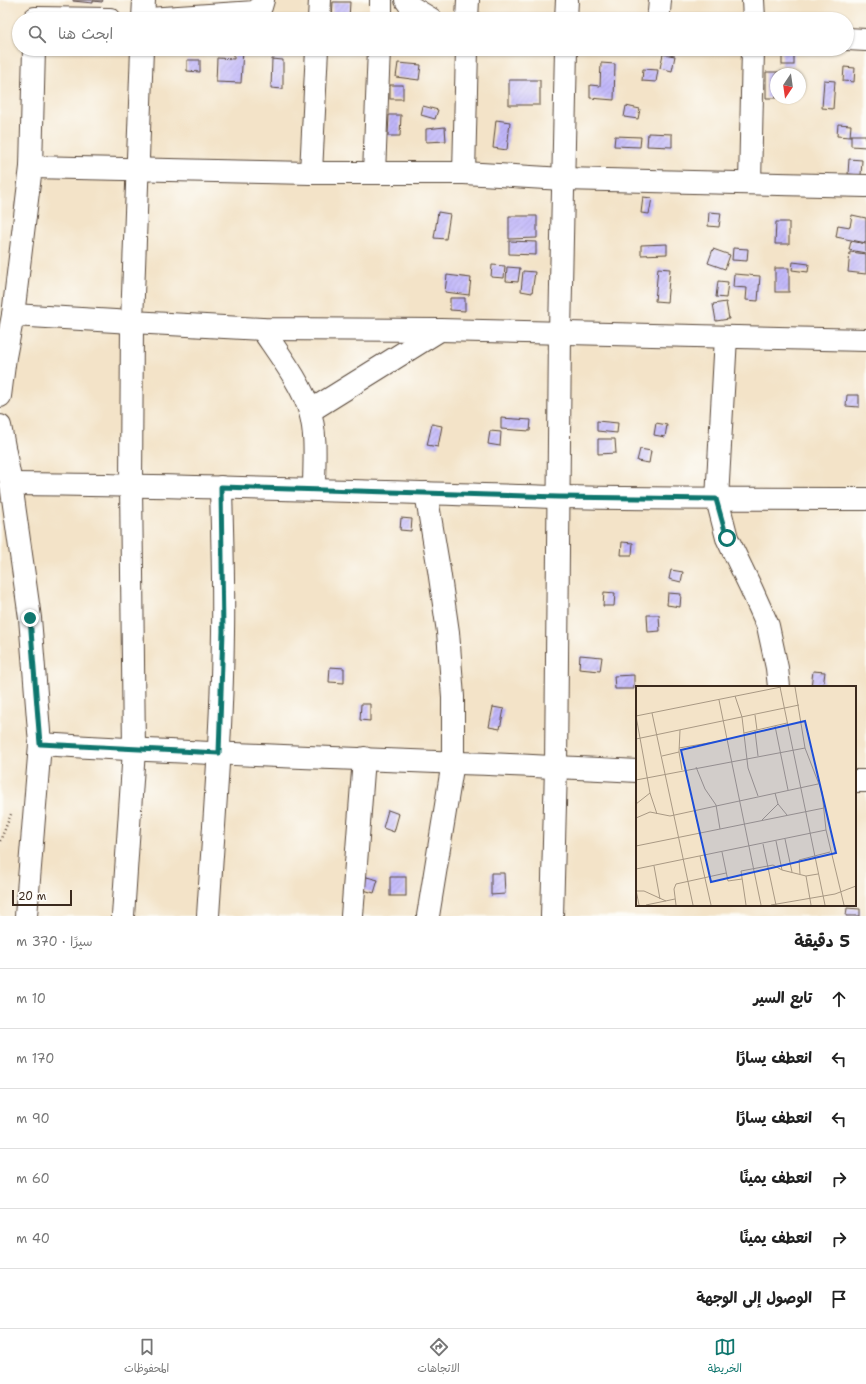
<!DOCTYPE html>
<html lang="ar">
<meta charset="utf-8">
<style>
body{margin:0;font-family:"Shantell Sans","Playpen Sans Arabic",sans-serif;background:#f2f2f2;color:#222;direction:rtl}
.compass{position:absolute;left:770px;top:68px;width:36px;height:36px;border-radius:50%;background:#fff;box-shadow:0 1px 3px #0004;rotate:193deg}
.scale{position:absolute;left:12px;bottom:10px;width:60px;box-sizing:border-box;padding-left:4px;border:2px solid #3b2a1e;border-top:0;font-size:11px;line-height:14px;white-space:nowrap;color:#3b2a1e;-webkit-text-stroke:3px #fdfcf7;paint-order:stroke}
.stop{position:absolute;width:12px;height:12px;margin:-9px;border:3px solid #0f766e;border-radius:50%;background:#fff}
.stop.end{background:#0f766e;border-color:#fff;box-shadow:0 1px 4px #0008}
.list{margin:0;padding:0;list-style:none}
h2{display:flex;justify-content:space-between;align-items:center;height:52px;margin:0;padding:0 16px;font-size:17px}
h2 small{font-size:13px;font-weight:400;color:#767676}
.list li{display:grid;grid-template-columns:26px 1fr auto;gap:12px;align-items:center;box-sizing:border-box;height:60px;padding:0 16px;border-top:1px solid #e0e0e0}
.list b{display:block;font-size:15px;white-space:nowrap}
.list em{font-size:13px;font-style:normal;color:#767676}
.icon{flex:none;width:22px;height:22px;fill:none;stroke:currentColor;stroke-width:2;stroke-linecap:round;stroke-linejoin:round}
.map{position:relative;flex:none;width:866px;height:916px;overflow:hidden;direction:ltr}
.search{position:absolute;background:#fff;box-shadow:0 1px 3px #0004;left:12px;right:12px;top:12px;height:44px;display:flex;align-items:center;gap:10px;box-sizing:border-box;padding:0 14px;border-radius:22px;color:#767676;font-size:15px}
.sheet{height:412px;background:#fff}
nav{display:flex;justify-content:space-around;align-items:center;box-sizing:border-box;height:56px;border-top:1px solid #e0e0e0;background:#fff;font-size:11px;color:#767676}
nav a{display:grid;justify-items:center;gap:2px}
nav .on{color:#0f766e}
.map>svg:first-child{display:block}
.building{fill:url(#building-hatch)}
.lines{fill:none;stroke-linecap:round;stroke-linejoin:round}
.minor-casing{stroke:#574638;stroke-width:24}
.path{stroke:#574638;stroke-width:2.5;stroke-dasharray:1 3;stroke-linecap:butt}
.minor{stroke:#fff;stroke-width:22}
.route{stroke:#0f766e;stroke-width:5}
.inset-road{fill:none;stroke:#a99984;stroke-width:1}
.view{fill:#1d4ed8;fill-opacity:0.15;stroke:#1d4ed8;stroke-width:2}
.inset-edge{fill:none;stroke:#3b2a1e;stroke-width:2}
</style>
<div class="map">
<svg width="866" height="916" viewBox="0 0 866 916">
<defs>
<pattern id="building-hatch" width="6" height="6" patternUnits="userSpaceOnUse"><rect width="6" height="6" fill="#c1b7fb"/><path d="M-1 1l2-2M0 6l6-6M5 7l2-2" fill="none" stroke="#9e95cb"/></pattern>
</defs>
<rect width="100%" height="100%" fill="#fdfcf7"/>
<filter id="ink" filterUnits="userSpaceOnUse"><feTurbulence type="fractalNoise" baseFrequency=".025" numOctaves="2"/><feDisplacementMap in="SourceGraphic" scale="8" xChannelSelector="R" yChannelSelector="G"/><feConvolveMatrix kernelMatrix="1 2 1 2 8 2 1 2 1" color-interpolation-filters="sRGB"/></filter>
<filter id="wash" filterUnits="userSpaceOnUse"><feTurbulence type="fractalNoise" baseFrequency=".012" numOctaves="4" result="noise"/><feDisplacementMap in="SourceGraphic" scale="16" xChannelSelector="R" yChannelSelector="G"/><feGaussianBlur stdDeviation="0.9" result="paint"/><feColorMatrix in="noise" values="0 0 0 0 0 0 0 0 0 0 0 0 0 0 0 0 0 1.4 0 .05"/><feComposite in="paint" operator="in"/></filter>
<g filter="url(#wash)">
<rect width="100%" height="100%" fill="#f3e3c8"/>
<g id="blocks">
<g class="building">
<polygon points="73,0 103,0 102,2 93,1 93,3 73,1"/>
<polygon points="333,2 350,2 349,19 332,19"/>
<polygon points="80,49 93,49 92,52 80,51"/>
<polygon points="234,49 243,49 241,83 216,82 217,58 234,59"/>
<rect x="782" y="51" width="12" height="14"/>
<polygon points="663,54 675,56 672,71 660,68"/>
<polygon points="272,59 283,60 283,89 271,88"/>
<polygon points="187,60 200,60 200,72 187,71"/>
<polygon points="398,63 421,65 419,80 396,77"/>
<polygon points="601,63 615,64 614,100 590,98 590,85 600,86"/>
<polygon points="844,67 855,68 854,82 843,81"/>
<polygon points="643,69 658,70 656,82 642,81"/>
<polygon points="766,72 788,72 788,74 776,74 776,98 766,98"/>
<rect x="509" y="80" width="31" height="25"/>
<polygon points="824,80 835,81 833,109 822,108"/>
<rect x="390" y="85" width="13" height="14"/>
<polygon points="423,106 438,110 435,119 421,115"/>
<polygon points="626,106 640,109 638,119 624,117"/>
<polygon points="389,115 401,115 400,136 388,136"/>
<polygon points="496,120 510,122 507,150 493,148"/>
<polygon points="838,124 851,125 850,137 837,136"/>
<polygon points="445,127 446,141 426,142 426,129"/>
<polygon points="648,133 672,134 672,147 647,146"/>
<polygon points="851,135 866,135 866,147 851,146"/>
<polygon points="615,136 641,137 640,147 614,146"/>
<polygon points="849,159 862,160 861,175 848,174"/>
<polygon points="643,197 652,198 649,214 641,213"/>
<polygon points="438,212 450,214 446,239 434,238"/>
<polygon points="709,212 721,213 719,227 708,226"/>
<polygon points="852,215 866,218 866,243 836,237 838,225 850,227"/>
<polygon points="509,216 537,216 537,238 509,239"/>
<polygon points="776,222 789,222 789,244 775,244"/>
<polygon points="509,241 536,242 536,255 509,254"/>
<polygon points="851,241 866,244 866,253 849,250"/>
<polygon points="667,244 667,254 641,255 641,245"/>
<polygon points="733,248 748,249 747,261 732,260"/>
<polygon points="713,249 730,255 725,269 708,263"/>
<polygon points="850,252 866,254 866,274 848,272"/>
<polygon points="793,262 809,264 808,272 792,270"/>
<polygon points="492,265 505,266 504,278 491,277"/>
<polygon points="507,267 520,268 518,282 506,281"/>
<polygon points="658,268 670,269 667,302 655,301"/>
<rect x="775" y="268" width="14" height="24"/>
<polygon points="523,271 535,272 532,293 521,291"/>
<polygon points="734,274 760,276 758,301 746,300 747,288 733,287"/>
<polygon points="447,275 471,278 469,295 445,292"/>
<polygon points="718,281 728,282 726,298 716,297"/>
<polygon points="450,298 465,298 465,311 450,310"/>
<polygon points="726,302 729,319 716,321 713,304"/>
<polygon points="847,395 859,395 859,407 846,406"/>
<polygon points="501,418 531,420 530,431 501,429"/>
<polygon points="597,421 618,423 617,433 597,431"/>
<polygon points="656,423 667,425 665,437 654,435"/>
<polygon points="432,424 442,426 438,447 427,445"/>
<polygon points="490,431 501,432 500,446 488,444"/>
<polygon points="598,439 615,439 616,453 598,454"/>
<polygon points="640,449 651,451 649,463 637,461"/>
<polygon points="401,518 412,519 411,531 400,530"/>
<polygon points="622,542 633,543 632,555 621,555"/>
<polygon points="671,570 683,572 681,582 669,579"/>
<polygon points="604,592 615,593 614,606 603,606"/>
<polygon points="668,593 681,594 680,607 667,605"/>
<polygon points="647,615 659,615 660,631 648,632"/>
<polygon points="580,655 602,657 600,671 579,669"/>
<polygon points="330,667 344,668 344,683 329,682"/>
<polygon points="813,671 825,672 823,687 811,687"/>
<polygon points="634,675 634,689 615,689 614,676"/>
<polygon points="361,704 370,704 370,721 360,720"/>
<polygon points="493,707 504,709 500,729 489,727"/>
<polygon points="388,810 399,814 394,832 383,828"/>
<polygon points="491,873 504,873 505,894 491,895"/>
<polygon points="363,876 378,880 374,893 360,889"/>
<rect x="390" y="877" width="16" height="19"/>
<polygon points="847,908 860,909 860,916 846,916"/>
</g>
</g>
</g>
<g filter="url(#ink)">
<use href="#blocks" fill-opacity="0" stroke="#574638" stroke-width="1"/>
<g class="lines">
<g class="minor-casing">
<g id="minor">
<polyline points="406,0 411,7 431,19"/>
<polyline points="753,0 754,19"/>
<polyline points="35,18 110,19"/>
<polyline points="143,19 144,0"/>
<polyline points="148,19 255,12 261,7 263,0"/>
<polyline points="319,19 320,0"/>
<polyline points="381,19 381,0"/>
<polyline points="467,19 468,0"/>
<polyline points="566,19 567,0"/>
<polyline points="657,19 659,12 660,0"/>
<polyline points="847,39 866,40"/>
<polyline points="31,167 311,173 464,173 563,179 866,186"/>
<polyline points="311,173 317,49"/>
<polyline points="374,173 379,49"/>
<polyline points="464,173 467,49"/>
<polyline points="750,183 753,49"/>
<polyline points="13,315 132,322 262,329 440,330 866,340"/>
<path d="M262,329C278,353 302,384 310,412C317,437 314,464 314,489"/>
<polyline points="726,337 717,499 727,538 751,588 768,626 777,668 779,687"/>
<polyline points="0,396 5,357 13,315 31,167 34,49"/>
<polyline points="310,411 440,330"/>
<polyline points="0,426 11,484 30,618 40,744 26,916"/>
<path d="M11,484C193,485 375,492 557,497C660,499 763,499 866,499"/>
<polyline points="426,493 439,570 448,632 453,697 453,762 428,916"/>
<path d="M40,744C239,757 438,760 637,771"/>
<polyline points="855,781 866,781"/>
<polyline points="123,916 134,750 131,484 132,322 142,49"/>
<path d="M208,916C214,821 222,727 223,632C224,584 222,535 221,487"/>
<polyline points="352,916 364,758"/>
<polyline points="552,916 556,767 560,333 566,49"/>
</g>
</g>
<polyline class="path" points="0,841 12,812"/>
<use href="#minor" class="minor"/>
</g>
</g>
<g class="lines" filter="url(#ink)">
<polyline class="route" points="30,618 40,744 219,753 223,631 221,487 558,497 716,499 727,538"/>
</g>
<g transform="translate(636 686)">
<rect width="220" height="220" fill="#f3e3c8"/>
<path class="inset-road" d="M144,1L189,219M159,1L169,62L186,106L190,144L208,219M99,10L106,31L112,82L122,110M83,14L125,219M16,27L57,219M119,29L121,44M0,30L145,1M0,30L14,107L21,128M139,40L152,104M44,44L43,66L46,84M119,45L122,70M108,47L151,37M0,53L163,19M43,62L90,54M26,70L43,66M60,81L69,103L80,119L84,143M0,94L169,62M139,107L142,118L151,129M0,118L14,107M0,132L14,126L34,130L182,98M126,134L142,118M149,153L156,186M140,155L146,184M127,158L140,219M0,160L188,122M86,166L92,195L106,193M64,170L75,219M18,180L24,213M0,183L190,144M164,188L163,174L194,166M170,190L182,188M0,204L3,219M0,205H8L30,215M10,219L39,213M40,219L38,203L40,198L90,187M110,219L105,185L137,179L146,184L170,190L175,219M135,219L199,208L220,200"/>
<path class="view" d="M169,35L200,167L75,196L45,64Z"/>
<rect width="220" height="220" class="inset-edge"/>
</g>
</svg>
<svg class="compass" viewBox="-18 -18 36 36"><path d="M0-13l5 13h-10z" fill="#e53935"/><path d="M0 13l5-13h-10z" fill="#767676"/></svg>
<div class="scale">20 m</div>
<div class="stop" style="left:727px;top:538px"></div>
<div class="stop end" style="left:30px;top:618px"></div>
<div class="search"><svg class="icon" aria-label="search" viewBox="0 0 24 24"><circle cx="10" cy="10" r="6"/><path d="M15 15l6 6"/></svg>ابحث هنا</div>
</div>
<section class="sheet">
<h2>5 دقيقة<small>سيرًا · 370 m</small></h2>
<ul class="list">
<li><svg class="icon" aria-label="ahead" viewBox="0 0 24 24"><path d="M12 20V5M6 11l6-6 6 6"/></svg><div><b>تابع السير</b></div><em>10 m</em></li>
<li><svg class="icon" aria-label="left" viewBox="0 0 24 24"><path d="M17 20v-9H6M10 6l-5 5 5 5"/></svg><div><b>انعطف يسارًا</b></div><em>170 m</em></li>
<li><svg class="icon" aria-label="left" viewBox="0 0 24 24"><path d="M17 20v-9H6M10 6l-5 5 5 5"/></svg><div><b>انعطف يسارًا</b></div><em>90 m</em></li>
<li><svg class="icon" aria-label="right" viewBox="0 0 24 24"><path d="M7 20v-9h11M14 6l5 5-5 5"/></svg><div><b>انعطف يمينًا</b></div><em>60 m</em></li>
<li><svg class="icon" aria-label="right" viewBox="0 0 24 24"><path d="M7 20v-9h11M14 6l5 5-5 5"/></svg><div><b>انعطف يمينًا</b></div><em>40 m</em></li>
<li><svg class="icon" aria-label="arrive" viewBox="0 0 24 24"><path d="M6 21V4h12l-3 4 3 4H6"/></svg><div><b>الوصول إلى الوجهة</b></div></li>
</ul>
</section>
<nav>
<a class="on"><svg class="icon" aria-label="map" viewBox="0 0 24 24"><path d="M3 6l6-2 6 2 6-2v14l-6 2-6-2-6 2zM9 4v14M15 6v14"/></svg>الخريطة</a>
<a><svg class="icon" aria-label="directions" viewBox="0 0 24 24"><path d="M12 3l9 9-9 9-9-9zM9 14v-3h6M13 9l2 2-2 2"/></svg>الاتجاهات</a>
<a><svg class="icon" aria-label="saved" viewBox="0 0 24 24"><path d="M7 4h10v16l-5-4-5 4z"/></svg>المحفوظات</a>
</nav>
